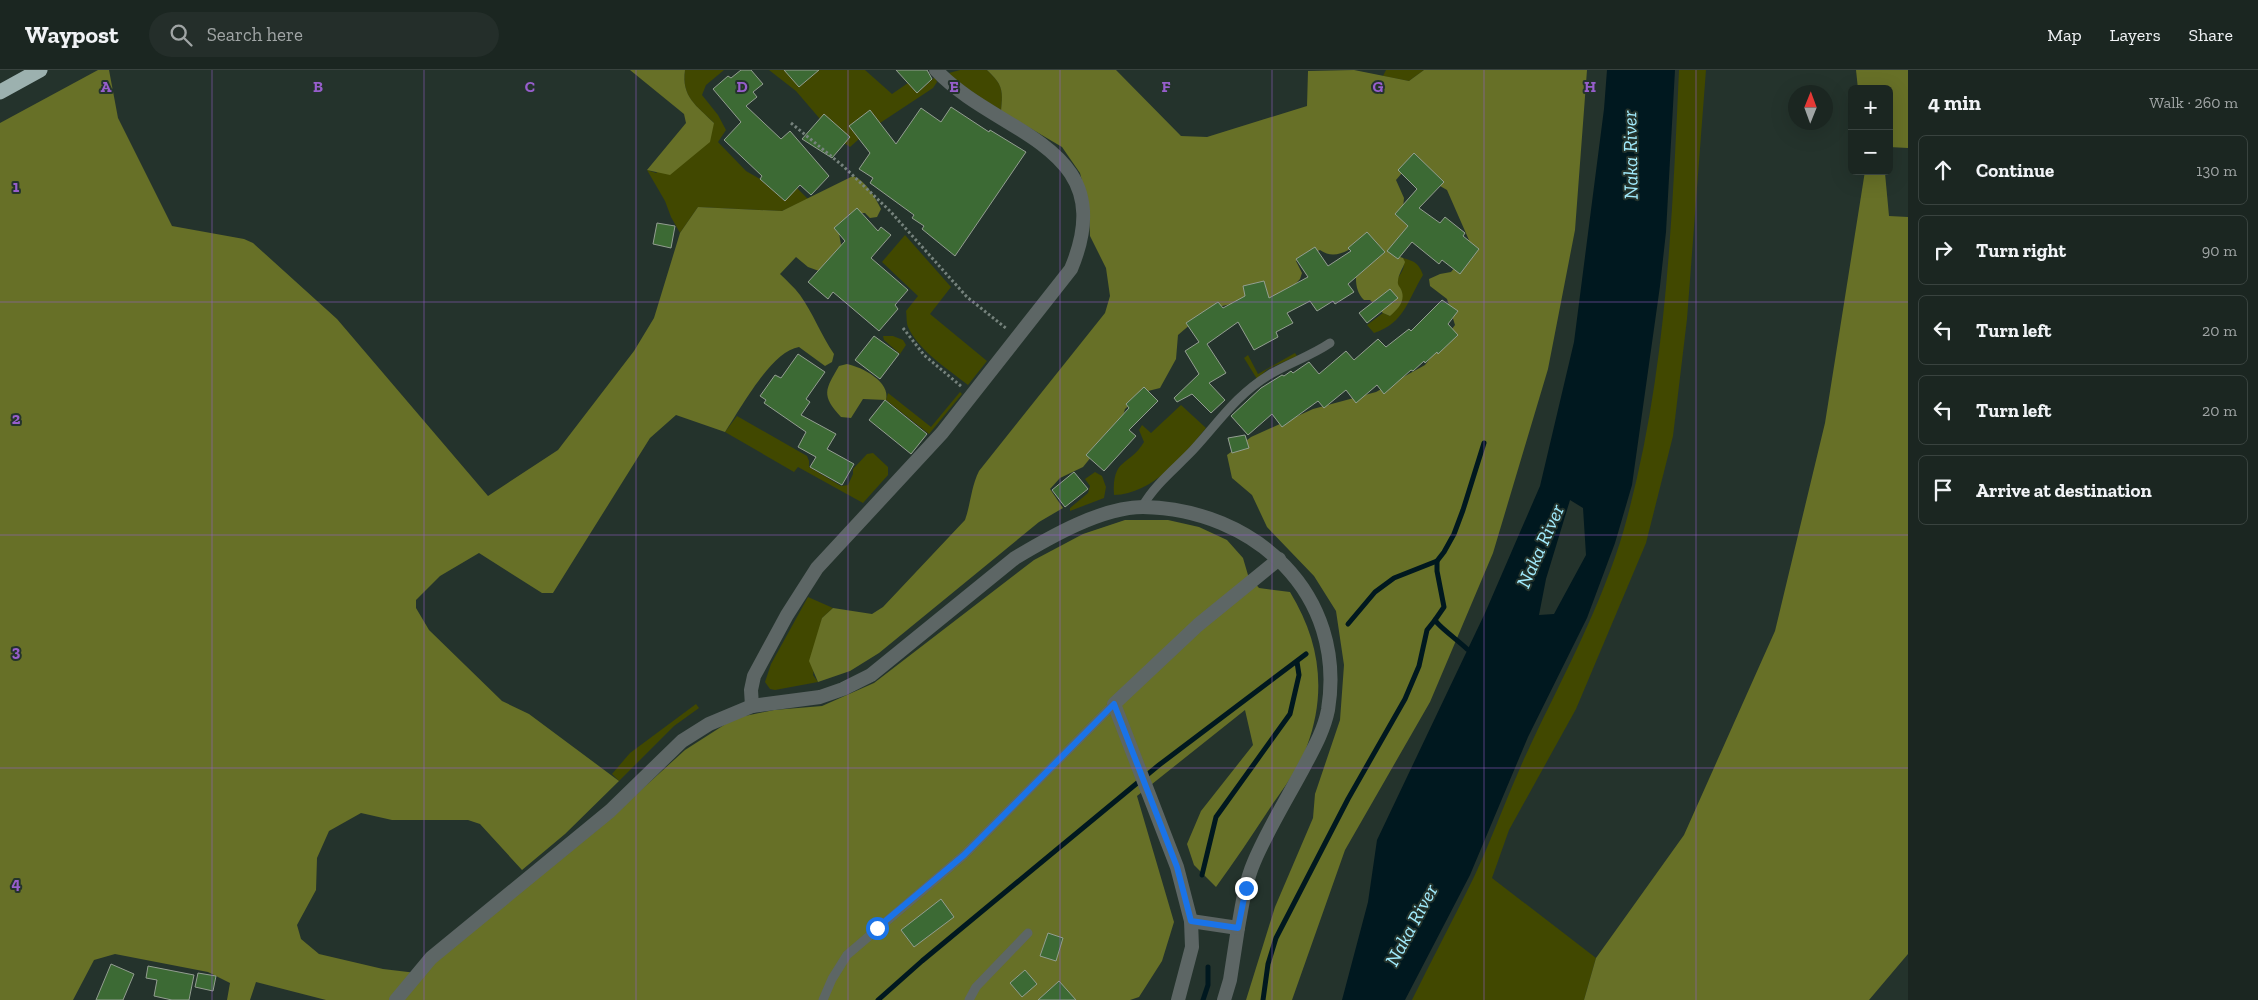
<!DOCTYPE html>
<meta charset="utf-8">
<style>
body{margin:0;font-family:"Zilla Slab",serif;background:#242e2a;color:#f1f3f6}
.controls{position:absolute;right:15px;top:15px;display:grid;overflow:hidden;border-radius:8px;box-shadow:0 5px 20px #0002}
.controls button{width:45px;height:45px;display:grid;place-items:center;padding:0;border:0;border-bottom:1px solid #39433f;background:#1b2621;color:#f1f3f6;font:25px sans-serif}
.compass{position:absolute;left:1788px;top:15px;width:45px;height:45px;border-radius:50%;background:#1b2621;box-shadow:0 5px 20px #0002;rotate:1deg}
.stop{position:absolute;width:15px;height:15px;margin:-11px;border:4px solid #1a73e8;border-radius:50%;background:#fff}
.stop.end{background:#1a73e8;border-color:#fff;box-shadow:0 1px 5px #0008}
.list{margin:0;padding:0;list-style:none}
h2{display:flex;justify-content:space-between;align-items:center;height:65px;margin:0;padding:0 20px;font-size:21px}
h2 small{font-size:16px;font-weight:400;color:#a0a5a5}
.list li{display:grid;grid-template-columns:32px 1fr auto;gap:15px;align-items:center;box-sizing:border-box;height:70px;margin:0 10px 10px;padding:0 10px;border:1px solid #39433f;border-radius:8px}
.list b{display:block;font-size:19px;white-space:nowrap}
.list em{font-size:16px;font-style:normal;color:#a0a5a5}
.icon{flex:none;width:28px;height:28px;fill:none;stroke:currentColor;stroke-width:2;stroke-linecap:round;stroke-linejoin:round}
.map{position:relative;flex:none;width:1908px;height:930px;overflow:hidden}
header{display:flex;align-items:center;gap:30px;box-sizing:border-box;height:70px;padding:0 25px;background:#1b2621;border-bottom:1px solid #39433f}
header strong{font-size:24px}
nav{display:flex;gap:28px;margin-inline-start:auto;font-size:18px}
.search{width:350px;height:45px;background:#242e2a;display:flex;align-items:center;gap:12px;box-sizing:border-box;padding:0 18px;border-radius:28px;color:#a0a5a5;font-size:19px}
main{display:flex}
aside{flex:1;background:#1b2621}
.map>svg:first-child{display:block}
.green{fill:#414800}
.forest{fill:#677027}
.water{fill:#00181f;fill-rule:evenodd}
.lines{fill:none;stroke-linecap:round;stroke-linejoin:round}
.stream{stroke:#00181f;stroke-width:5}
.building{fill:#3c6a34;stroke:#939e91}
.path{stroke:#76837d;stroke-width:3;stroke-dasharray:2.5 2.5;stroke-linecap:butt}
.service{stroke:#5d6665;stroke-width:9}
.minor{stroke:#5d6665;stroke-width:14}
.tertiary{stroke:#5d6665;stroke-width:14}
.motorway{stroke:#9cb1af;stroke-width:15}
.route{stroke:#1a73e8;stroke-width:6}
.grid{fill:none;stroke:#975ecc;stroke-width:1;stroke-opacity:0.55}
.labels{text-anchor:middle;stroke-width:4;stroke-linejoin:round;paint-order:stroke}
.water-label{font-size:20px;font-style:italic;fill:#a2ebfd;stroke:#24332c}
.grid-label{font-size:16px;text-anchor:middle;font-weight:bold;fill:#975ecc;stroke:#24332c;stroke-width:4;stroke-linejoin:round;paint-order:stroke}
</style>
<header>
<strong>Waypost</strong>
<div class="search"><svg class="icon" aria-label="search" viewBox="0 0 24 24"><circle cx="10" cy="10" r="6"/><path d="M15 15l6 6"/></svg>Search here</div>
<nav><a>Map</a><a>Layers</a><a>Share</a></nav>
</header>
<main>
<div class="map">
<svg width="1908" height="930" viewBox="0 0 1908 930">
<rect width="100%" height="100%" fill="#24332c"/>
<g class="green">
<path d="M685,0H724L706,15L702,25L718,45L726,60L718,72L746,101L760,109L784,130L797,118L808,129L782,141L698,137L680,163L671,147L665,131L647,100L656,103L714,53C697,36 681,27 685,0Z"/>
<polygon points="769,0 865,0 892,24 908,13 917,23 935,7 937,12 933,18 880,53 870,41 859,69 850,77 844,73 824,44 820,49 796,21"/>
<path d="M960,0H987C1003,15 1003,20 1001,41L956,11L949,3Z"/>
<polygon points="1386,0 1424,0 1409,11 1383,6"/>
<path d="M1679,0H1706L1687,249L1673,366L1646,473L1576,639L1509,760L1492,808L1596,888L1584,930H1412C1432,889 1454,848 1474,807C1494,764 1510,718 1530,676C1564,604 1602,535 1624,459C1666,310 1672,154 1679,0Z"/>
<path d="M905,165L951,217L930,244L987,291L968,315C948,299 919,281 908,257C906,252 907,246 906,241L918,226L882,192Z"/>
<path d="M1403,188C1415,191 1419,194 1423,205C1408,229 1405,253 1374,263L1367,255L1383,243L1390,246L1402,222L1398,216L1397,209C1402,202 1406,196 1403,188Z"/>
<polygon points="883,266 893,266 903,270 906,275 900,284 884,270"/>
<polygon points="1295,283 1297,286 1268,299 1257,309 1244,288 1248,285 1258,304"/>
<polygon points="960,322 962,324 929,364 886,330 888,323 931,357"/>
<path d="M1181,335L1206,358C1183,386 1153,424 1114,425C1112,387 1129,397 1144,372L1139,360L1142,355L1151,363Z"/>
<polygon points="737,346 807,386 809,391 809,397 841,416 848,415 853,404 853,399 867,384 873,383 888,397 888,405 863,433 798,397 794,402 725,362"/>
<polygon points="1095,402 1102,406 1106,417 1104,428 1070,441 1070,438 1088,423 1090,416 1085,409"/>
<polygon points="808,527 833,538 822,548 813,605 818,612 775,620 770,619 765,612 771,594"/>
<polygon points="696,634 699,638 674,656 619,711 612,704 630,683"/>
</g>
<g class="forest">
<path d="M98,0H109L118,48L172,156L244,169L253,173L337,249L488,426L558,380L634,281L654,248L680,163L698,137L782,141L853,106C866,111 875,127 881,139L877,147L870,148L865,143H852L838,158L842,180L819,201L808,197L796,187L780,204C787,211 794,217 800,225C813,243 821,265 834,284L832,292L825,296L799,277C771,281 740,340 725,362L676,345L650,368L553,523H542L479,483L440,506L416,530V538L429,560L502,631L529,644L619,711L565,764L522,800L480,754L468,750H392L361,743L329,761L317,788L316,820L297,855L301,869L319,884L383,899L425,904L436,890L597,760L685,680L735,648L774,640L822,636L874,613L1034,490L1083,464L1125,450H1168L1199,457L1227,470L1243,488L1248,505L1259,518L1290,522C1320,571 1327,622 1307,676C1298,700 1282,720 1268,741C1251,767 1234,792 1216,817L1194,795L1187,774L1201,741L1253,675L1245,640L1137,726L1174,852L1162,891L1139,927L1130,930H326L256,912L250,930H227L230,913L208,902L115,884L94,890L73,930H0V53Z"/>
<path d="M630,0H685C681,27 697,36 714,53L710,72L670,105L647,100L686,53L684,44Z"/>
<path d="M987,0H1116L1181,66L1207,67L1307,36L1308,1L1354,0L1409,11L1424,0H1587L1575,160L1548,299L1493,483L1430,632L1345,780L1292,930H1246L1275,837L1313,748L1315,724L1340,650L1344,595L1336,541L1314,506L1267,457L1252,425L1232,408L1227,385L1251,367L1313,339L1376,322L1425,295L1455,255L1447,229L1430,216L1429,209L1440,204L1451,202L1472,177L1447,120L1407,97L1396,110L1404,128L1402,148L1416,158L1413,173H1406L1395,185L1403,188L1405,192C1403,198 1398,205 1398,211C1397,216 1401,217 1402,222C1405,232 1397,240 1390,246L1383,243L1370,230H1364C1349,216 1359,189 1362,171C1349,180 1335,191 1320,180L1296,191L1302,203L1300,209L1288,222L1272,231L1254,229L1213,238L1192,253L1178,265L1176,289L1160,318L1144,322L1125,339L1122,349L1083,397L1060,408L1050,419L1063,438L1039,452L879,583L850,601L818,612L809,591L822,548L833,538L872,544L883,537L965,450C971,433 971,417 979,401L1105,243L1110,226L1106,198L1090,166L1089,139L1080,103L1062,77L1001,41C1003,20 1003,15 987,0Z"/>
<polygon points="1856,0 1908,0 1908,78 1889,77 1889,19 1858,19"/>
<polygon points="1865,101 1885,103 1889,146 1908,147 1908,884 1869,930 1584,930 1596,888 1684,765 1775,561 1825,353"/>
<path d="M847,294C862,297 891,312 886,330L863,329L851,348L841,347C821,325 825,320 839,296Z"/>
</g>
<path class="water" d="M1607,0H1675L1666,162L1660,216L1632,415L1615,473L1587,548L1528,667L1470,805L1405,930H1342L1368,832L1377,770L1485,543L1540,416L1574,272L1604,39ZM1570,430L1583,438L1586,485L1554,544L1539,545L1546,509Z"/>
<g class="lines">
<g class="stream">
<polyline points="1348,554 1375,522 1394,508 1437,491"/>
<path d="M1467,579C1459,571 1439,557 1435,550L1444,537L1437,501V491L1444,482L1454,464L1463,440L1484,373"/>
<polyline points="1202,805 1216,747 1290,644 1299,605 1297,592"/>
<polyline points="878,930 922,891 1159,695 1306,584"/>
<polyline points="1203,930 1208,915 1208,897"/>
<polyline points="1263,930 1268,894 1276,868 1348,729 1405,629 1419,596 1427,560 1435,550"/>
</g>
</g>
<g class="building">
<polygon points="741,0 751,0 763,14 753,22 757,27 746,36 781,69 790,61 829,106 811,125 800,115 785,131 760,109 762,106 724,70 741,52 713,19 728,6 731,8"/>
<polygon points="784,0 819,0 799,17"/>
<polygon points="896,0 927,0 932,9 917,23"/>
<polygon points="951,37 989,62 990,60 1026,82 955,186 922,159 924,156 912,148 914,145 870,113 873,108 859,99 870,83 849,56 870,40 896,74 921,38 941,52"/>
<polygon points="824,44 850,67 832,88 802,69"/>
<polygon points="1414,83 1444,112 1419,138 1440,153 1445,147 1465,163 1463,166 1479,179 1460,204 1442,190 1439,194 1412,172 1398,189 1387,181 1408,156 1395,144 1417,119 1398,100"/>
<polygon points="857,138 878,161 881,157 891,165 871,188 908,220 895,235 898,239 879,261 833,222 828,229 808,212 845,171 834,158"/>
<polygon points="657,153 675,156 671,178 653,174"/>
<polygon points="1367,162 1385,182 1348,214 1354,222 1335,234 1333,231 1317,241 1310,231 1287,243 1293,253 1276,262 1278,267 1254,280 1238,252 1207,274 1226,303 1209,313 1225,330 1211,343 1192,324 1177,332 1174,328 1199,304 1185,281 1199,272 1186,253 1218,232 1223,238 1245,226 1243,216 1264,211 1269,228 1308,207 1296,189 1315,177 1328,196 1351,181 1348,178"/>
<polygon points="1390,219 1398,228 1367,253 1359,243"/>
<polygon points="1442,230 1458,241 1448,254 1458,265 1438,284 1437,282 1425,293 1424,291 1413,301 1411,300 1384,324 1377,315 1356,333 1346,320 1324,338 1318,331 1282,357 1272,344 1248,365 1231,346 1261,318 1282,305 1284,306 1291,301 1293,303 1309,292 1319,304 1346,281 1354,290 1378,269 1386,277 1409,259 1411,261"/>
<polygon points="874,266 899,284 880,309 855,290"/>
<polygon points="798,284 825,302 806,329 810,332 801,345 836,364 827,379 854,394 842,415 810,397 816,387 798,377 806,362 764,333 766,330 760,326 775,305 781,308"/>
<polygon points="1144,317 1158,331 1129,360 1136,366 1104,401 1086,385 1129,338 1126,334"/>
<polygon points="885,330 927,364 911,384 869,350"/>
<polygon points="1245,365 1249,378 1232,383 1228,368"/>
<polygon points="1074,402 1088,419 1065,437 1052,420"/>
<polygon points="941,829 954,847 914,877 901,860"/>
<polygon points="1048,863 1063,868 1056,891 1040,886"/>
<polygon points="111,894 134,904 123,930 96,930"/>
<polygon points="148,896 194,905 189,930 172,930 154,926 157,910 146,908"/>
<polygon points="1025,900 1037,914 1022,927 1010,913"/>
<polygon points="198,903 216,906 213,921 195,917"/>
<polygon points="1059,911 1076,930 1038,930"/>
</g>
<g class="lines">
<g class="path">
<polyline points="791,53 843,96 890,141 967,227 1007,259"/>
<polyline points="903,258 924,285 962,317"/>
</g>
<g class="service">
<path d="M1142,437C1155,414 1175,399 1193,380C1219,352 1235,326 1269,305C1289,293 1311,286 1330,273"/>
<polyline points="823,930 832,909 847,885 964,785 1114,634"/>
<polyline points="969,930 976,917 1028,863"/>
</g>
<g class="minor">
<path d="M752,636L751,620L754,606L787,545L817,498L942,363L1071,199C1123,75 998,66 936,0"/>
<polyline points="1191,851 1177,797 1114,634 1198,555 1279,489"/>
<polyline points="1178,930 1192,877 1191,851 1238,858 1230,910 1224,930"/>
</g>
<path class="tertiary" d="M396,930L431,888L610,741L682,671L709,654L752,636L820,627L843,619L871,605L1015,488C1050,467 1102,437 1143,437C1255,439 1347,524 1328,640C1324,660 1314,678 1305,695C1288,727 1268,759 1254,792C1245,813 1242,836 1238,858"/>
<polyline class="motorway" points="0,22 40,0"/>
</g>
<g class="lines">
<polyline class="route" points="877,858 964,785 1114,634 1177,797 1191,851 1238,858 1246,818"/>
</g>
<path class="grid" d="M212,0V930M424,0V930M636,0V930M848,0V930M1060,0V930M1272,0V930M1484,0V930M1696,0V930M0,232H1908M0,465H1908M0,698H1908"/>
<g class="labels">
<g class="water-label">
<text transform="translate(1630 85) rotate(-91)" y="7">Naka River</text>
<text transform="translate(1540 476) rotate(-66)" y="7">Naka River</text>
<text transform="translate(1411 855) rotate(-62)" y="7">Naka River</text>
</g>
</g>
<g class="grid-label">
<text x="106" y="22">A</text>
<text x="318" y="22">B</text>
<text x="530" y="22">C</text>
<text x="742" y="22">D</text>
<text x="954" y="22">E</text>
<text x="1166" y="22">F</text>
<text x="1378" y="22">G</text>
<text x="1590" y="22">H</text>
<text x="16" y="122">1</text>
<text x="16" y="354">2</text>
<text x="16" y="587">3</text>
<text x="16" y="819">4</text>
</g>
</svg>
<div class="controls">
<button>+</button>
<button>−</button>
</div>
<svg class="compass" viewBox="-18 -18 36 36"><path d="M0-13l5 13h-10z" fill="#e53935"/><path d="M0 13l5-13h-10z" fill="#a0a5a5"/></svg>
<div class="stop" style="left:877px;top:858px"></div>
<div class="stop end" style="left:1246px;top:818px"></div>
</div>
<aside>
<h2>4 min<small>Walk · 260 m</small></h2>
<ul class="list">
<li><svg class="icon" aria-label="ahead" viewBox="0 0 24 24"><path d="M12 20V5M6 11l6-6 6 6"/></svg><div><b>Continue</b></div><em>130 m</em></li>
<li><svg class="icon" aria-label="right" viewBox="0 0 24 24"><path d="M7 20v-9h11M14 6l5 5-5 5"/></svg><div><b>Turn right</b></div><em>90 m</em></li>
<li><svg class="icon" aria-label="left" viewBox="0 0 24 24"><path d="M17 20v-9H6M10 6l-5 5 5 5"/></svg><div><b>Turn left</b></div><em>20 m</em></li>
<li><svg class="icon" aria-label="left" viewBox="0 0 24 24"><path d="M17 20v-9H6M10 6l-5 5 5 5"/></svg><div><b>Turn left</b></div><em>20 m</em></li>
<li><svg class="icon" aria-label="arrive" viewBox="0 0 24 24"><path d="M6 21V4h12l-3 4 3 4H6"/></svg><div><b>Arrive at destination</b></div></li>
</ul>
</aside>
</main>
